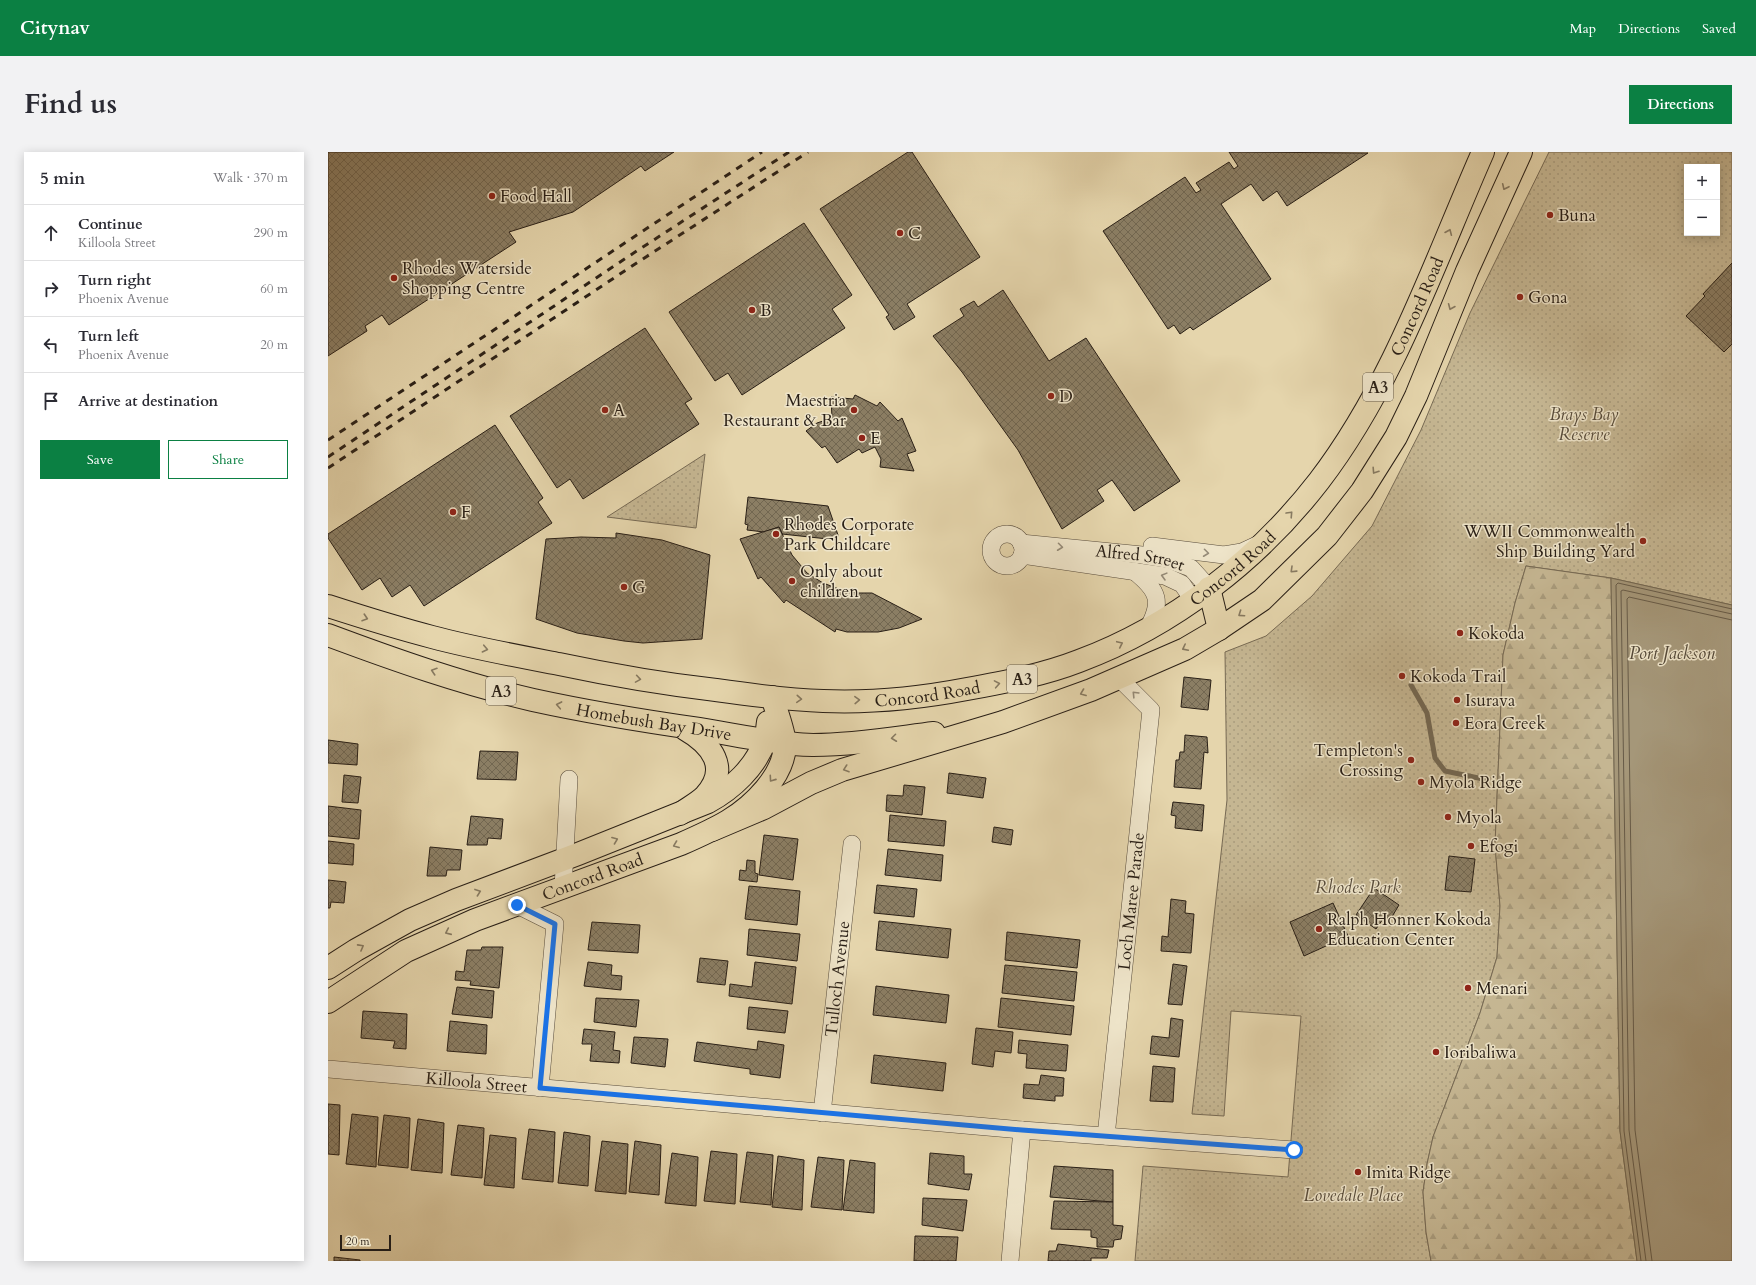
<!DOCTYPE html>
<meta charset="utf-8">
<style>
body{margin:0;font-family:Cardo,serif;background:#f2f2f3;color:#2b2b33}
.controls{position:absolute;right:12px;top:12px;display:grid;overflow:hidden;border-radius:0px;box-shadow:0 2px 10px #0003}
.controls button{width:36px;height:36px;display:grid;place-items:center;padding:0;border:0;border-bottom:1px solid #e1e1e2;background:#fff;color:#2b2b33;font:20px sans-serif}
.scale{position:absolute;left:12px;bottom:10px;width:51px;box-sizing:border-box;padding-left:4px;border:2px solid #291f16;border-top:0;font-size:11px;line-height:14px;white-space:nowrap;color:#291f16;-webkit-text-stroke:3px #eee4c9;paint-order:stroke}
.stop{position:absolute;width:12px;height:12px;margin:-9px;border:3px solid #1a73e8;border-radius:50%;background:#fff}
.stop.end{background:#1a73e8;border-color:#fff;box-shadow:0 1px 4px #0008}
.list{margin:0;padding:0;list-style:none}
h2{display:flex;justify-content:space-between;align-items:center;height:52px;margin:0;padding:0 16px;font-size:17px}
h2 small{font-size:13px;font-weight:400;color:#7c7c81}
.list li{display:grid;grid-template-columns:26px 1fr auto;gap:12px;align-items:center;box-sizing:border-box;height:56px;padding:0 16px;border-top:1px solid #e1e1e2}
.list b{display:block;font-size:15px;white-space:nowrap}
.list p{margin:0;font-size:13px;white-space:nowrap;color:#7c7c81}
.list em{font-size:13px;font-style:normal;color:#7c7c81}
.actions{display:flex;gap:8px;padding:12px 16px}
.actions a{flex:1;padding:9px 0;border:1px solid #0b8043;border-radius:0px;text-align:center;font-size:14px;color:#0b8043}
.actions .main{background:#0b8043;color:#fff}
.icon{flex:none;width:22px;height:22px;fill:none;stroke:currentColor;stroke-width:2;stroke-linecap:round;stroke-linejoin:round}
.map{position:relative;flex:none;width:1404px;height:1109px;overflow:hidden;border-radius:0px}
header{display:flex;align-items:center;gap:24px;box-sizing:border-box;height:56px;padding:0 20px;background:#0b8043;color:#fff}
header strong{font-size:19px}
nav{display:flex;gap:22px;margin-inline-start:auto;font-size:14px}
.intro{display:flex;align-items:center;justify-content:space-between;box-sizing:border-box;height:96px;padding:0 24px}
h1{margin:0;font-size:28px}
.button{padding:10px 18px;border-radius:0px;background:#0b8043;color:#fff;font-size:14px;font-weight:700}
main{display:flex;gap:24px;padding:0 24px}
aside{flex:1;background:#fff;border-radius:0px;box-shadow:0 2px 10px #0003}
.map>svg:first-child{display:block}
.green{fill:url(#green-dots);stroke:#776a54;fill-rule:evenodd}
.forest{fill:url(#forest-firs);stroke:#776a54}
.water{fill:#a59779;stroke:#736751}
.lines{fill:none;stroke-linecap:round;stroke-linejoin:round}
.shore{stroke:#675b48;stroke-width:1}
.stream{stroke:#736751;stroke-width:5}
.building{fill:url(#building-cross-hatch);stroke:#291f16}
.street-casing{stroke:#584c3c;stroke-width:18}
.primary-casing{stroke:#291f16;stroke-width:24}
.highway-casing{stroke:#291f16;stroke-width:24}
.street{stroke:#eee4c9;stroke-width:17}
.primary{stroke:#e5d5ac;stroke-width:22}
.highway{stroke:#e5d5ac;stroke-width:22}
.rail{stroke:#291f16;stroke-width:3;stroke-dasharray:7 7;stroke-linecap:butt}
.oneway{stroke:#877a61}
.oneway2{stroke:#958b78}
.route{stroke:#1a73e8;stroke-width:5}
.poi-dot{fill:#8f2418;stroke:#eee4c9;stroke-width:1.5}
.labels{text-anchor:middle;stroke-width:3;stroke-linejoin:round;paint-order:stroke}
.shield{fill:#eee4c9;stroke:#645a4c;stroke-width:1}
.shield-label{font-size:16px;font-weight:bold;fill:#291f16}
.poi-label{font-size:17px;fill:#291f16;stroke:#eee4c9;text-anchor:start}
.street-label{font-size:17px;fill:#291f16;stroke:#eee4c9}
.park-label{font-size:17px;font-style:italic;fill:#584c3b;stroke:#eee4c9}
.water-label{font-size:18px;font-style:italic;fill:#544939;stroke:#eee4c9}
</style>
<header>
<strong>Citynav</strong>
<nav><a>Map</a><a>Directions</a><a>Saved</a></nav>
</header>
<div class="intro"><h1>Find us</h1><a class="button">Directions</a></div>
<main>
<aside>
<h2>5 min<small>Walk · 370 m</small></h2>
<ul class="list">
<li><svg class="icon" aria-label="ahead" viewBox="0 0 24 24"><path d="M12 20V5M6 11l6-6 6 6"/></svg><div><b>Continue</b><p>Killoola Street</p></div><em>290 m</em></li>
<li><svg class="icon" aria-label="right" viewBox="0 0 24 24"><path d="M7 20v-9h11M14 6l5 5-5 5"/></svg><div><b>Turn right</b><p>Phoenix Avenue</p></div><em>60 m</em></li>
<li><svg class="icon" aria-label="left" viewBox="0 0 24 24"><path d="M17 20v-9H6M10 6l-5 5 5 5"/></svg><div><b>Turn left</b><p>Phoenix Avenue</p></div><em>20 m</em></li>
<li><svg class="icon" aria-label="arrive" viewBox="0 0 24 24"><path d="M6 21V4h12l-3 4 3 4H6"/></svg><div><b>Arrive at destination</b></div></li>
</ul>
<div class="actions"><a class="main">Save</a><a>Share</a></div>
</aside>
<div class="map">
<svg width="1404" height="1109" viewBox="0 0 1404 1109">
<defs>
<pattern id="green-dots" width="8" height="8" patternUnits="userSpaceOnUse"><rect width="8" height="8" fill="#c5b692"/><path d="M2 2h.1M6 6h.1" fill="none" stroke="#a99c7d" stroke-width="1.8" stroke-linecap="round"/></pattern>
<pattern id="forest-firs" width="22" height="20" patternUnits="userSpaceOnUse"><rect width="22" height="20" fill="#c5b692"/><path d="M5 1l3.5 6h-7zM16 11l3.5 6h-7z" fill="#a99c7d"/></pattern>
<pattern id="building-cross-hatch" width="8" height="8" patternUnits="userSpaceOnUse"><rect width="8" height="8" fill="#8b7e64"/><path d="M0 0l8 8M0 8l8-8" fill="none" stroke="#726751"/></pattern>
</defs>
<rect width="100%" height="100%" fill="#e5d5ac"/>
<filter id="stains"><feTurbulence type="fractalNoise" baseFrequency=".005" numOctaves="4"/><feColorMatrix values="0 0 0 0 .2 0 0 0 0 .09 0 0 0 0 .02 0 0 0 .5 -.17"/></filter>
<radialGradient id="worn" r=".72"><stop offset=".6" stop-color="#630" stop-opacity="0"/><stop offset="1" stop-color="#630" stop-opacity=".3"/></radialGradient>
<g class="green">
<path d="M1221,0H1404V453L1283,426L1198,414L1187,451L1175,503L1167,693L1172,754L1169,805L1152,861L1105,985L1099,1012L1095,1040L1098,1080L1103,1109H807L815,1014L960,1025L973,864L903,859L896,964L864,962L899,648L897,500L938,484L984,444L1044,374L1093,278L1142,161ZM1359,15H1389V81H1359Z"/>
<polygon points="377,302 368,376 279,365"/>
</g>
<polygon class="forest" points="1198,414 1283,426 1292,979 1309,1109 1103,1109 1098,1080 1095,1040 1099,1012 1105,985 1152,861 1169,805 1172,754 1167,693 1175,503 1187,451"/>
<polygon class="water" points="1283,426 1404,453 1404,1109 1309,1109 1292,979"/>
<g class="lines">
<g class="shore">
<polyline points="1313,1109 1296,979 1288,433 1290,431 1404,457"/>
<polyline points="1318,1109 1301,978 1293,439 1295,438 1404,462"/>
<polyline points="1324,1109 1307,978 1299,447 1301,445 1404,468"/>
</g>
<polyline class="stream" points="1083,533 1099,561 1107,606 1117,619 1160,628"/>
</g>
<g class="building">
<polygon points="0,0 346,0 317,19 313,14 245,60 181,80 188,90 61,173 54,163 51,165 37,174 39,179 0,204"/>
<polygon points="580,0 584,0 652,105 579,152 587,165 566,178 558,165 561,163 492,57"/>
<polygon points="901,0 1040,1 959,54 949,39 935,49 923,32 893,52 943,127 865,178 862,175 852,182 846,173 840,177 775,79 857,25 868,41 873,38 868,31 901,10 906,17 910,14"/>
<polygon points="476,71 524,143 504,157 517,176 414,243 400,221 387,229 341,160"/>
<polygon points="1404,111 1404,192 1396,200 1358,164 1377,144 1375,142"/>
<polygon points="675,138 721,209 758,186 852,329 806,359 784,328 769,338 776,349 734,377 690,298 634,220 605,184 636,164 632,157 646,149 650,155"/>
<polygon points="317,176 364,247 357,251 371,272 255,347 242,327 229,336 182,264"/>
<polygon points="527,243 549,254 552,250 570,269 574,266 588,299 579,302 586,319 552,315 553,307 547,295 534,301 531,297 509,311 497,294 494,296 478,279 489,271 504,266 503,245 525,247"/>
<polygon points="167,273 215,346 210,350 224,371 96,454 82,433 64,445 52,426 34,438 0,386 0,382"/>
<polygon points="420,345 500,354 510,383 509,388 454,382 451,375 436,380 419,378 420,373 417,372"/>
<polygon points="451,375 464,403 479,421 495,431 511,437 529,441 544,441 594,467 571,476 550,480 519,480 508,477 507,480 458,448 456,451 433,425 430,427 412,387"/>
<polygon points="288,381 334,388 382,403 374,487 315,491 296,489 249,481 208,467 218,387 253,385 288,386"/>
<polygon points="856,525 883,528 880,558 853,555"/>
<polygon points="857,583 879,585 880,601 876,600 873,637 846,635 848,608 851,608 852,600 856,600"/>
<polygon points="0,588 30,592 29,613 0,611"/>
<polygon points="152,599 190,600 188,628 149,627"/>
<polygon points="621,621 658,626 655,646 619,641"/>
<polygon points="16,623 33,625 30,651 14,650"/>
<polygon points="576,633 597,635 594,663 558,659 559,643 575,644"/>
<polygon points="845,650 876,653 874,679 847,676 848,664 843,663"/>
<polygon points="0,654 33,658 31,687 0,684"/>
<polygon points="562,663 618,669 616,694 560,689"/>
<polygon points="143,664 175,667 173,687 160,686 159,693 139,693"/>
<polygon points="666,675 685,678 683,693 664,690"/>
<polygon points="436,683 470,687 465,728 431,723"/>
<polygon points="0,689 26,692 25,713 0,711"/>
<polygon points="102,695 134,698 132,718 119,718 118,724 99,724"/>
<polygon points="560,697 615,703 613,729 557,723"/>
<polygon points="1121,704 1147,707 1143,740 1117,738"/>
<polygon points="419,708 427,709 427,721 430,722 429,730 411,728 412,718 418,719"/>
<polygon points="0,728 18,730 16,751 3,750 2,756 0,756"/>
<polygon points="549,733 589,737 586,765 546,761"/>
<polygon points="421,734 472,739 469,773 417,767"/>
<polygon points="1046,736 1071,753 1062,768 1057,764 1048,777 1028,763"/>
<polygon points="843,747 858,749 857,761 866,762 863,801 833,799 834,784 840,785"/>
<polygon points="1005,751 1020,784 976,804 962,770"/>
<polygon points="551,769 623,777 620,806 548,798"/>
<polygon points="264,770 312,773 310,801 260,798"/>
<polygon points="421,777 472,782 469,809 419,803"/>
<polygon points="679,780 752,788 749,816 677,808"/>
<polygon points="154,795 175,795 171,836 142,833 143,829 127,828 128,819 136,820 139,798 153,798"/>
<polygon points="372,806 400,809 397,833 369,830"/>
<polygon points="260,810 284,813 283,823 294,824 293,838 256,834"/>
<polygon points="427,810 468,815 464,852 401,844 402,832 424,835"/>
<polygon points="845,812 859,814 854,853 840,852"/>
<polygon points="677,813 749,820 746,849 674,841"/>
<polygon points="548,834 621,843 618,871 545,863"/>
<polygon points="129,835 166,839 164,866 124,862"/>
<polygon points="268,846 311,848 308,875 266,870"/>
<polygon points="673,846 746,854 743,883 670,875"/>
<polygon points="421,855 460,859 457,881 419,877"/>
<polygon points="35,859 79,862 78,897 65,896 67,889 33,886"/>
<polygon points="843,866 855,868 851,905 822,902 824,884 841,886"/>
<polygon points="122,869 159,873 158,902 119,899"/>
<polygon points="648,876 685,880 683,901 667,899 665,915 644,912"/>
<polygon points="256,877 287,880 285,898 292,899 291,911 262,909 264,892 254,892"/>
<polygon points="306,885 340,887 337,915 303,911"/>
<polygon points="691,888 740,893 738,919 698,916 699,902 690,901"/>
<polygon points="430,889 456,893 452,926 422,922 422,917 366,909 369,890 429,898"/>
<polygon points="546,903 618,911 615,939 543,931"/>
<polygon points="825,914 847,916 845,950 822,949"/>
<polygon points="713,923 736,926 735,944 727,944 727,949 695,946 696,932 711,933"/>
<polygon points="0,952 12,953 11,1003 0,1002"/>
<polygon points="24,962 50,965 48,1015 18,1012"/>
<polygon points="56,963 82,966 80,1016 50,1013"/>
<polygon points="90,967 116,971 114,1021 83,1018"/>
<polygon points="130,973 156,976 154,1026 123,1023"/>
<polygon points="201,977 227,980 225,1030 194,1027"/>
<polygon points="236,980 262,984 260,1034 230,1031"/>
<polygon points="162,983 188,986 186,1036 156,1033"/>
<polygon points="274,989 300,992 298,1042 267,1039"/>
<polygon points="307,989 333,993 331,1043 301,1040"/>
<polygon points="383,999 409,1002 407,1052 376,1049"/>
<polygon points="419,1000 445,1003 443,1053 412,1050"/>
<polygon points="344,1001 370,1005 368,1054 337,1051"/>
<polygon points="602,1001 636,1004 636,1022 644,1022 641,1038 600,1032"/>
<polygon points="450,1004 476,1008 474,1058 444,1055"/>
<polygon points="490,1005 516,1008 514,1058 483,1055"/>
<polygon points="522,1008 547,1011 546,1061 515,1058"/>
<polygon points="726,1014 785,1018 785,1050 722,1045"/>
<polygon points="595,1046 639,1048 635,1079 594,1073"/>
<polygon points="726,1049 785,1050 785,1073 795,1074 793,1087 786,1088 785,1095 769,1095 769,1086 763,1085 763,1078 723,1077"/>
<polygon points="587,1084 630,1085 628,1109 586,1109"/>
<polygon points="730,1092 781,1098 779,1106 763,1106 763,1109 720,1109 721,1099 728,1099"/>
<polygon points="6,1105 32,1108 32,1109 6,1109"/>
</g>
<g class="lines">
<g class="street-casing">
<g id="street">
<circle cx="679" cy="398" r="16"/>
<path id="s1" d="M693,391L814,403L838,407L863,416L881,436"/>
<polyline points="824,394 896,403 914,400 929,393"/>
<polyline points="694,403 837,424 854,432 865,448"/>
<path d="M806,419C831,439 835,450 819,478"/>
<polyline points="235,736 241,627"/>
<polyline points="189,753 227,772 212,936"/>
<path id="s2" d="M0,917L694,978L966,998"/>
<path id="s3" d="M494,961L524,692"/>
<path id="s4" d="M778,984L823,558L791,526"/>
<polyline points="682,1109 694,978"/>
</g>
</g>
<g class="primary-casing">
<g id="primary">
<path d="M0,816L28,798L82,768L128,748L250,702L380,650C404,637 428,615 437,588C439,583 439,576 440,570"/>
<path id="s5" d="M0,850L78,799L147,768L353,692C369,685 385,678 400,669C425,654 456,624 457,593C457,581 448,558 444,545"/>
</g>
</g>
<g class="highway-casing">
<g id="highway">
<polyline points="881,436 891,477"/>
<path id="s6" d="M0,454C34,465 69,476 104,485C145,496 189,504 231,512C283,523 335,532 388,538C423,543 459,548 495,549C543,551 592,546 639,537C677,530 715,523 751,509C845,474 930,408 991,329C1066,231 1106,111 1155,0"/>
<path id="s7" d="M0,483C67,508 135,532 205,548C260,560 315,569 371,577C409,583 447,592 485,593C525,593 566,586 606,581"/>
<path d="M352,662C360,656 370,651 377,644C403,616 383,592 357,577"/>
<polyline points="384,678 436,656 483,631 514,618 675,570 763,538 857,497 891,477 934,448 999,384 1034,339 1068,285 1088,244 1139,119 1193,0"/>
</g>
</g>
<use href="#street" class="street"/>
<use href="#primary" class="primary"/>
<use href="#highway" class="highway"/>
<g class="rail">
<polyline points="0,288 434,0"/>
<polyline points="0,305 298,106 461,0"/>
<polyline points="0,316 304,114 480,0"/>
</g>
</g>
<defs><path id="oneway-chevron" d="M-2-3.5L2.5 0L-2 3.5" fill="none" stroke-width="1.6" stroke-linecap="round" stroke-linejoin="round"/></defs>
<g class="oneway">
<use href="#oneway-chevron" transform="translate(1177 35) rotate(115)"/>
<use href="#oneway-chevron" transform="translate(1121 80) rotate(-67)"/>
<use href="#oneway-chevron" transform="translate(1123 155) rotate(113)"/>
<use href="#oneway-chevron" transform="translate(1047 319) rotate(123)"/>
<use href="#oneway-chevron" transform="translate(962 362) rotate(-47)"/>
<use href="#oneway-chevron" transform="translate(965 418) rotate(136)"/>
<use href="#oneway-chevron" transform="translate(913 462) rotate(146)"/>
<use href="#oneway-chevron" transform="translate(37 466) rotate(18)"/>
<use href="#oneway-chevron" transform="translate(792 492) rotate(-25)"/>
<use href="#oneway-chevron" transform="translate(857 496) rotate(153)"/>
<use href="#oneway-chevron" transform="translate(157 497) rotate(12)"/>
<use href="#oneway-chevron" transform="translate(106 519) rotate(-162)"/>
<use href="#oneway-chevron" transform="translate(310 527) rotate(9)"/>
<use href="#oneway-chevron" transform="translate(669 532) rotate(-10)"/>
<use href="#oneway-chevron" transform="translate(755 541) rotate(159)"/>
<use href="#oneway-chevron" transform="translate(471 547) rotate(4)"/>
<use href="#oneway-chevron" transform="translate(529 548) rotate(-2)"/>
<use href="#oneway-chevron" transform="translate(231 553) rotate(-169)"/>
<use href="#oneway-chevron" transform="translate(566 586) rotate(173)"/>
<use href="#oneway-chevron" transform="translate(518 617) rotate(161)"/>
<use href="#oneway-chevron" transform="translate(444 627) rotate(125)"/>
<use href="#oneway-chevron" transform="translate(287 688) rotate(-21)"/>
<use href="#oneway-chevron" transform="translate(348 693) rotate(159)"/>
<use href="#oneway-chevron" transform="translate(150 740) rotate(-20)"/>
<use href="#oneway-chevron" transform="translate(120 780) rotate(156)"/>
<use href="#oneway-chevron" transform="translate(33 795) rotate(-29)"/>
</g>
<g class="oneway2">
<use href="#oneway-chevron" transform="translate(732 395) rotate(7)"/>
<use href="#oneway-chevron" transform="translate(878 401) rotate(7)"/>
<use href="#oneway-chevron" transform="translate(836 424) rotate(-165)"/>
<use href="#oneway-chevron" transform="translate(807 542) rotate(-134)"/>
</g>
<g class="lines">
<polyline class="route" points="189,753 227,772 212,936 694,978 966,998"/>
</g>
<g class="poi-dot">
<circle cx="164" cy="44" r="4"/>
<circle cx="1222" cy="63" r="4"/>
<circle cx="572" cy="81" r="4"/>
<circle cx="66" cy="126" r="4"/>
<circle cx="1192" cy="145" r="4"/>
<circle cx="424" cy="158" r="4"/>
<circle cx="723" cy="244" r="4"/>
<circle cx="277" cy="258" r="4"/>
<circle cx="526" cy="258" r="4"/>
<circle cx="534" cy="286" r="4"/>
<circle cx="125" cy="360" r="4"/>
<circle cx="448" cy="382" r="4"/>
<circle cx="1315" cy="389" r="4"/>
<circle cx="464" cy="429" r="4"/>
<circle cx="296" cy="435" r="4"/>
<circle cx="1132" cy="481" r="4"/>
<circle cx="1074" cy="524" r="4"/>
<circle cx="1129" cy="548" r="4"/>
<circle cx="1128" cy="571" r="4"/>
<circle cx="1083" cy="608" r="4"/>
<circle cx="1093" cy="630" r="4"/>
<circle cx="1120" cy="665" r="4"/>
<circle cx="1143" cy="694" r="4"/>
<circle cx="991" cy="777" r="4"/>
<circle cx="1140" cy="836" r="4"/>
<circle cx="1108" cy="900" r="4"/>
<circle cx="1030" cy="1020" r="4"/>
</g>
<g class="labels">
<g class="shield">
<rect x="1035" y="221" width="30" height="28" rx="3"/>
<rect x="679" y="513" width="30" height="28" rx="3"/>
<rect x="158" y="525" width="30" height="28" rx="3"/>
</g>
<g class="shield-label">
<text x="1050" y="241">A3</text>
<text x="694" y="533">A3</text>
<text x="173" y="545">A3</text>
</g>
<g class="poi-label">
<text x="172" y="50">Food Hall</text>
<text x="1230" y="69">Buna</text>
<text x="580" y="87">C</text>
<text x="74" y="122">Rhodes Waterside<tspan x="74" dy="20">Shopping Centre</tspan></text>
<text x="1200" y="151">Gona</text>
<text x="432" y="164">B</text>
<text x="731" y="250">D</text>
<text x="518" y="254" text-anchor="end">Maestria<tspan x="518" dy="20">Restaurant &amp; Bar</tspan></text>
<text x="285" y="264">A</text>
<text x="542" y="292">E</text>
<text x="133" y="366">F</text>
<text x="456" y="378">Rhodes Corporate<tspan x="456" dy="20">Park Childcare</tspan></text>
<text x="1307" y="385" text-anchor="end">WWII Commonwealth<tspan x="1307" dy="20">Ship Building Yard</tspan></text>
<text x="472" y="425">Only about<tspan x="472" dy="20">children</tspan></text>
<text x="304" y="441">G</text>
<text x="1140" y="487">Kokoda</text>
<text x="1082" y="530">Kokoda Trail</text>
<text x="1137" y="554">Isurava</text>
<text x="1136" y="577">Eora Creek</text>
<text x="1075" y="604" text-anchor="end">Templeton's<tspan x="1075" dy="20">Crossing</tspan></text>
<text x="1101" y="636">Myola Ridge</text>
<text x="1128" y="671">Myola</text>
<text x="1151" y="700">Efogi</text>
<text x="999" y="773">Ralph Honner Kokoda<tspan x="999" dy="20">Education Center</tspan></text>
<text x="1148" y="842">Menari</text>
<text x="1116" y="906">Ioribaliwa</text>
<text x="1038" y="1026">Imita Ridge</text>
</g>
<g class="street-label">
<text dy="6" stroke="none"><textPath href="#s6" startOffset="1270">Concord Road</textPath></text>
<text dy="6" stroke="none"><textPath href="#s1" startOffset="120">Alfred Street</textPath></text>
<text dy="6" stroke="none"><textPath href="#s6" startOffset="946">Concord Road</textPath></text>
<text dy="6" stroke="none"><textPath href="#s6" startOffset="610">Concord Road</textPath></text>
<text dy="6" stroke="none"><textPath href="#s7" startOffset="338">Homebush Bay Drive</textPath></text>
<text dy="6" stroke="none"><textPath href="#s5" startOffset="294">Concord Road</textPath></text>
<text dy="6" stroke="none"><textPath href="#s4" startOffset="236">Loch Maree Parade</textPath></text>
<text dy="6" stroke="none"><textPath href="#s3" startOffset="135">Tulloch Avenue</textPath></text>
<text dy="6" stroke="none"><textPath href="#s2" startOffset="149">Killoola Street</textPath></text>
</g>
<g class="park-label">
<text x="1256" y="268">Brays Bay<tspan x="1256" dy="20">Reserve</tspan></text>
<text x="1030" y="741">Rhodes Park</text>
<text x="1025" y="1049">Lovedale Place</text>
</g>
<g class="water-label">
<text x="1344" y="507">Port Jackson</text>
</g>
</g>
<rect width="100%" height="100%" filter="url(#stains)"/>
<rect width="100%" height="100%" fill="url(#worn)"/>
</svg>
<div class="controls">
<button>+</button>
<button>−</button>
</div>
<div class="scale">20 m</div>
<div class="stop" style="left:966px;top:998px"></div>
<div class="stop end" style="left:189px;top:753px"></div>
</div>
</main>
